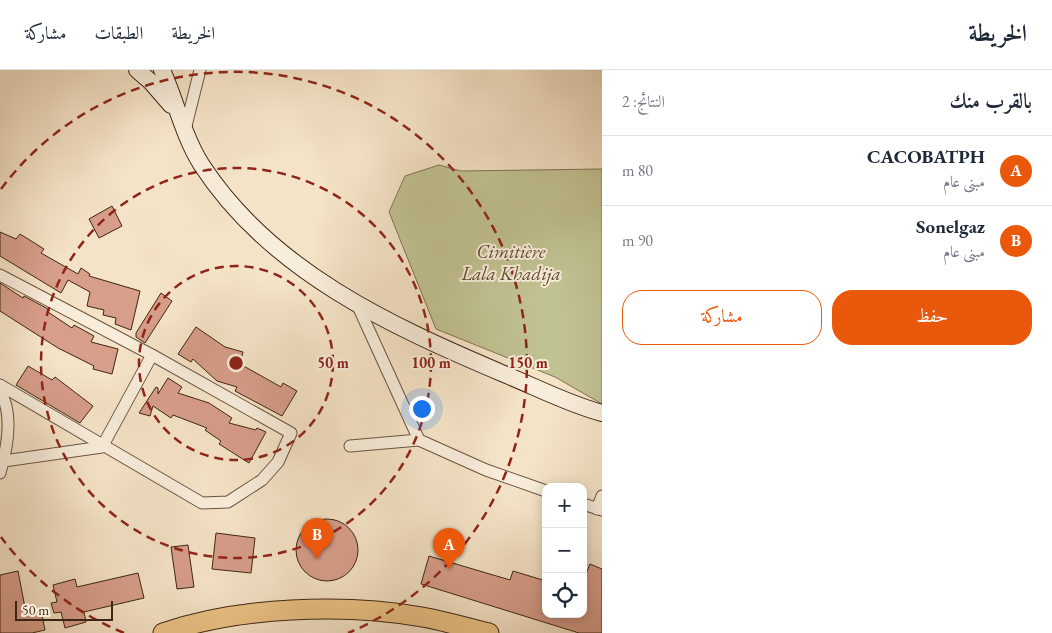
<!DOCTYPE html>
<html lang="ar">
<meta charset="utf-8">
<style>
body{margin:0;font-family:"EB Garamond",Amiri,serif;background:#f6f6f7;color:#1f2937;direction:rtl}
.controls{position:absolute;right:15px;bottom:15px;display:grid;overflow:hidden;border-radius:10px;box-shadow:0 2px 12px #0003}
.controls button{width:45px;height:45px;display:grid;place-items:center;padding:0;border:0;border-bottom:1px solid #e0e1e3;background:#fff;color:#1f2937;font:25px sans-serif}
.scale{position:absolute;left:15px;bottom:12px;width:98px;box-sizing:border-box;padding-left:5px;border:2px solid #3f2513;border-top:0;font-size:14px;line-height:18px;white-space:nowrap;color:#3f2513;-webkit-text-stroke:4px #f8eddb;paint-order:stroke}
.you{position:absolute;left:421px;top:338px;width:18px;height:18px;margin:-12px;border:4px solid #fff;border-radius:50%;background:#1a73e8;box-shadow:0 0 0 8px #1a73e833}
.badge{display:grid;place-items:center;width:32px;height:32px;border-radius:50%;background:#ea580c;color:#fff;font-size:16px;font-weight:700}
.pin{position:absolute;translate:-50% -41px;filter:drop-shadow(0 1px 2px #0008)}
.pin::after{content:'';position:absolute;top:26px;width:18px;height:15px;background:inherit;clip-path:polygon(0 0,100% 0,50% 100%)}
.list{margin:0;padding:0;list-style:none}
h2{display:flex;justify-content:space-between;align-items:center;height:65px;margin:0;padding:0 20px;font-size:21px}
h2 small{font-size:16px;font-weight:400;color:#747a83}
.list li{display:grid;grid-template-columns:32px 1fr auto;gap:15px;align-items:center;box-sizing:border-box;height:70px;padding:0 20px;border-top:1px solid #e0e1e3}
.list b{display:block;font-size:19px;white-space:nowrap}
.list p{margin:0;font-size:16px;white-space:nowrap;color:#747a83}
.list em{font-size:16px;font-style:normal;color:#747a83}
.actions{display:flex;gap:10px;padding:15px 20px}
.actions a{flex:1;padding:11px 0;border:1px solid #ea580c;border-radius:20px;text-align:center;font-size:18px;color:#ea580c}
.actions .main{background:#ea580c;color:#fff}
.icon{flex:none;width:28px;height:28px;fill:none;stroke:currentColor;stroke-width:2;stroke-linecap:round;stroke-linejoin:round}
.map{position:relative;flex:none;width:602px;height:563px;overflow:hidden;direction:ltr}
header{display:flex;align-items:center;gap:30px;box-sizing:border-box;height:70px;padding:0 25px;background:#fff;border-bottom:1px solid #e0e1e3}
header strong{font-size:24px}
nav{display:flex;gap:28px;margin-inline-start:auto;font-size:18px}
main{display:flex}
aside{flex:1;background:#fff}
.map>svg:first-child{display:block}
.green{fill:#c1c292;stroke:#807452}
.building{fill:#d79e8a;stroke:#3f2513}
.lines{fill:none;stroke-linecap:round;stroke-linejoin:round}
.street-casing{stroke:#6c5440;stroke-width:13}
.secondary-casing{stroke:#3f2513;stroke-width:18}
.primary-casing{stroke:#3f2513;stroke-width:21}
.street{stroke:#f8eddb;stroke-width:11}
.secondary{stroke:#f8eddb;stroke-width:16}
.primary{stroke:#eac284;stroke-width:19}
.ring{fill:none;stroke:#8f2418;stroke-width:2.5;stroke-dasharray:9 6}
.labels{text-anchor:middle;stroke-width:4;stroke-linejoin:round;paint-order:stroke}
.park-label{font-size:19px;font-style:italic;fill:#604c33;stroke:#f8eddb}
.centre{fill:#8f2418;stroke:#f8eddb;stroke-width:2.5}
.ring-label{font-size:15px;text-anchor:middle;font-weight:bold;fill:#8f2418;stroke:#f8eddb;stroke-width:4;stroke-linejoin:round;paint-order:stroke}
</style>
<header>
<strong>الخريطة</strong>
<nav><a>الخريطة</a><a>الطبقات</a><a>مشاركة</a></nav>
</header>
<main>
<aside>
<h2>بالقرب منك<small>النتائج: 2</small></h2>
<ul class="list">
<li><span class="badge">A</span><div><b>CACOBATPH</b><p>مبنى عام</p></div><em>80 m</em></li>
<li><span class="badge">B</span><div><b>Sonelgaz</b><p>مبنى عام</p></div><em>90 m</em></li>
</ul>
<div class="actions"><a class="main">حفظ</a><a>مشاركة</a></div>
</aside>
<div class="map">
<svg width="602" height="563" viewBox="0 0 602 563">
<rect width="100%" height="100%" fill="#f5e3c7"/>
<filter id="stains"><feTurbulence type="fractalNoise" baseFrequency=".004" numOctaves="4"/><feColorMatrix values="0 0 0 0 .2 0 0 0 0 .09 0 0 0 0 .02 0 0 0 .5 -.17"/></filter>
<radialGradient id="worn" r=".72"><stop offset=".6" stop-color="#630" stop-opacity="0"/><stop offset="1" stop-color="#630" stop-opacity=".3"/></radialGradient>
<polygon class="green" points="439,95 461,101 602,99 602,334 555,307 436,259 389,142 405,106"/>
<g class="building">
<polygon points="112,136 122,156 99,168 89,149"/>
<polygon points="0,162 16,169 20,164 44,179 41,183 78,204 81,198 90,204 89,206 140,221 131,260 115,254 116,248 103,245 104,240 87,236 90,222 68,210 61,223 0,186"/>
<polygon points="0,213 23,228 24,226 48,239 50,240 48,242 72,258 74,255 94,266 91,272 118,279 112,304 93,299 94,296 58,278 0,241"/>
<polygon points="161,223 172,231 145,273 136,267 136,263"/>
<polygon points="196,257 225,277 243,282 240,294 281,317 283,313 297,321 282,346 235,321 237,317 217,311 193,289 191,292 178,284"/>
<polygon points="28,296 52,310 55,307 93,336 80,353 16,315"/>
<polygon points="168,308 182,317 178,323 209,333 232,348 229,353 256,360 257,358 266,362 249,393 219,374 221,371 205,360 207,358 173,345 171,348 153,336 150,346 139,343 156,317 158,318 158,324"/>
<circle cx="327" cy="480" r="31"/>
<polygon points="216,463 255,468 251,503 212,499"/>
<polygon points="188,475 194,517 177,519 171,477"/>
<polygon points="429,486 510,510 513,501 546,511 546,544 583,544 583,511 590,494 602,499 602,563 579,563 421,514"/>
<polygon points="18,501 26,543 41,540 45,560 32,563 0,563 0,505"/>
<polygon points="138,503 144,528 84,542 86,552 65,558 61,542 54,543 51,533 57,532 53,515 75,509 77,517"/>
</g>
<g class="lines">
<g class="street-casing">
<g id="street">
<polyline points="185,60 200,0"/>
<polyline points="0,205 152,285 291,363 278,392 262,410 228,432 202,433 0,315"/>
<polyline points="357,234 419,370 486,400 546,421"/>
<path d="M0,321C14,344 7,379 0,403"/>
<polyline points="350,376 419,370"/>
<polyline points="4,391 102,377 152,285"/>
<polyline points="583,434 602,440"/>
<polyline points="597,439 602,426"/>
</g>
</g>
<g class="secondary-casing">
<g id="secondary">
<polyline points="137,0 151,12 171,35"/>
<path d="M162,0C176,31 183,65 201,94C270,201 391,256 504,304C536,317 568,334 602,343"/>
</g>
</g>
<g class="primary-casing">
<path id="primary" d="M163,563C238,537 344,533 422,547C445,551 467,558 489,563"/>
</g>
<use href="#street" class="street"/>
<use href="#secondary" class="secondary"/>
<use href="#primary" class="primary"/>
</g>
<g class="ring">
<circle cx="236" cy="293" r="97"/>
<circle cx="236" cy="293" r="195"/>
<path d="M124 563A292 292 0 0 1 1 467M1 119A292 292 0 1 1 348 563"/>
</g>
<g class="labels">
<g class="park-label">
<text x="511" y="188">Cimitière<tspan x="511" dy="22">Lala Khadija</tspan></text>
</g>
</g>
<circle cx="236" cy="293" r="8" class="centre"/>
<g class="ring-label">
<text x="333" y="298">50 m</text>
<text x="431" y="298">100 m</text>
<text x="528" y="298">150 m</text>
</g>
<rect width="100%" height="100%" filter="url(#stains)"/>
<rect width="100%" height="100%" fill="url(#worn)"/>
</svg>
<div class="controls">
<button>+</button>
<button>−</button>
<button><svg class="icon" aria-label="locate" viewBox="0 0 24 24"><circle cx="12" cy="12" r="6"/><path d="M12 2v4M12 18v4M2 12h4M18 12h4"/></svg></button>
</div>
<div class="scale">50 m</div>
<div class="you"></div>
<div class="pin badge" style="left:449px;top:499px">A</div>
<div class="pin badge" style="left:317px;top:489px">B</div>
</div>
</main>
